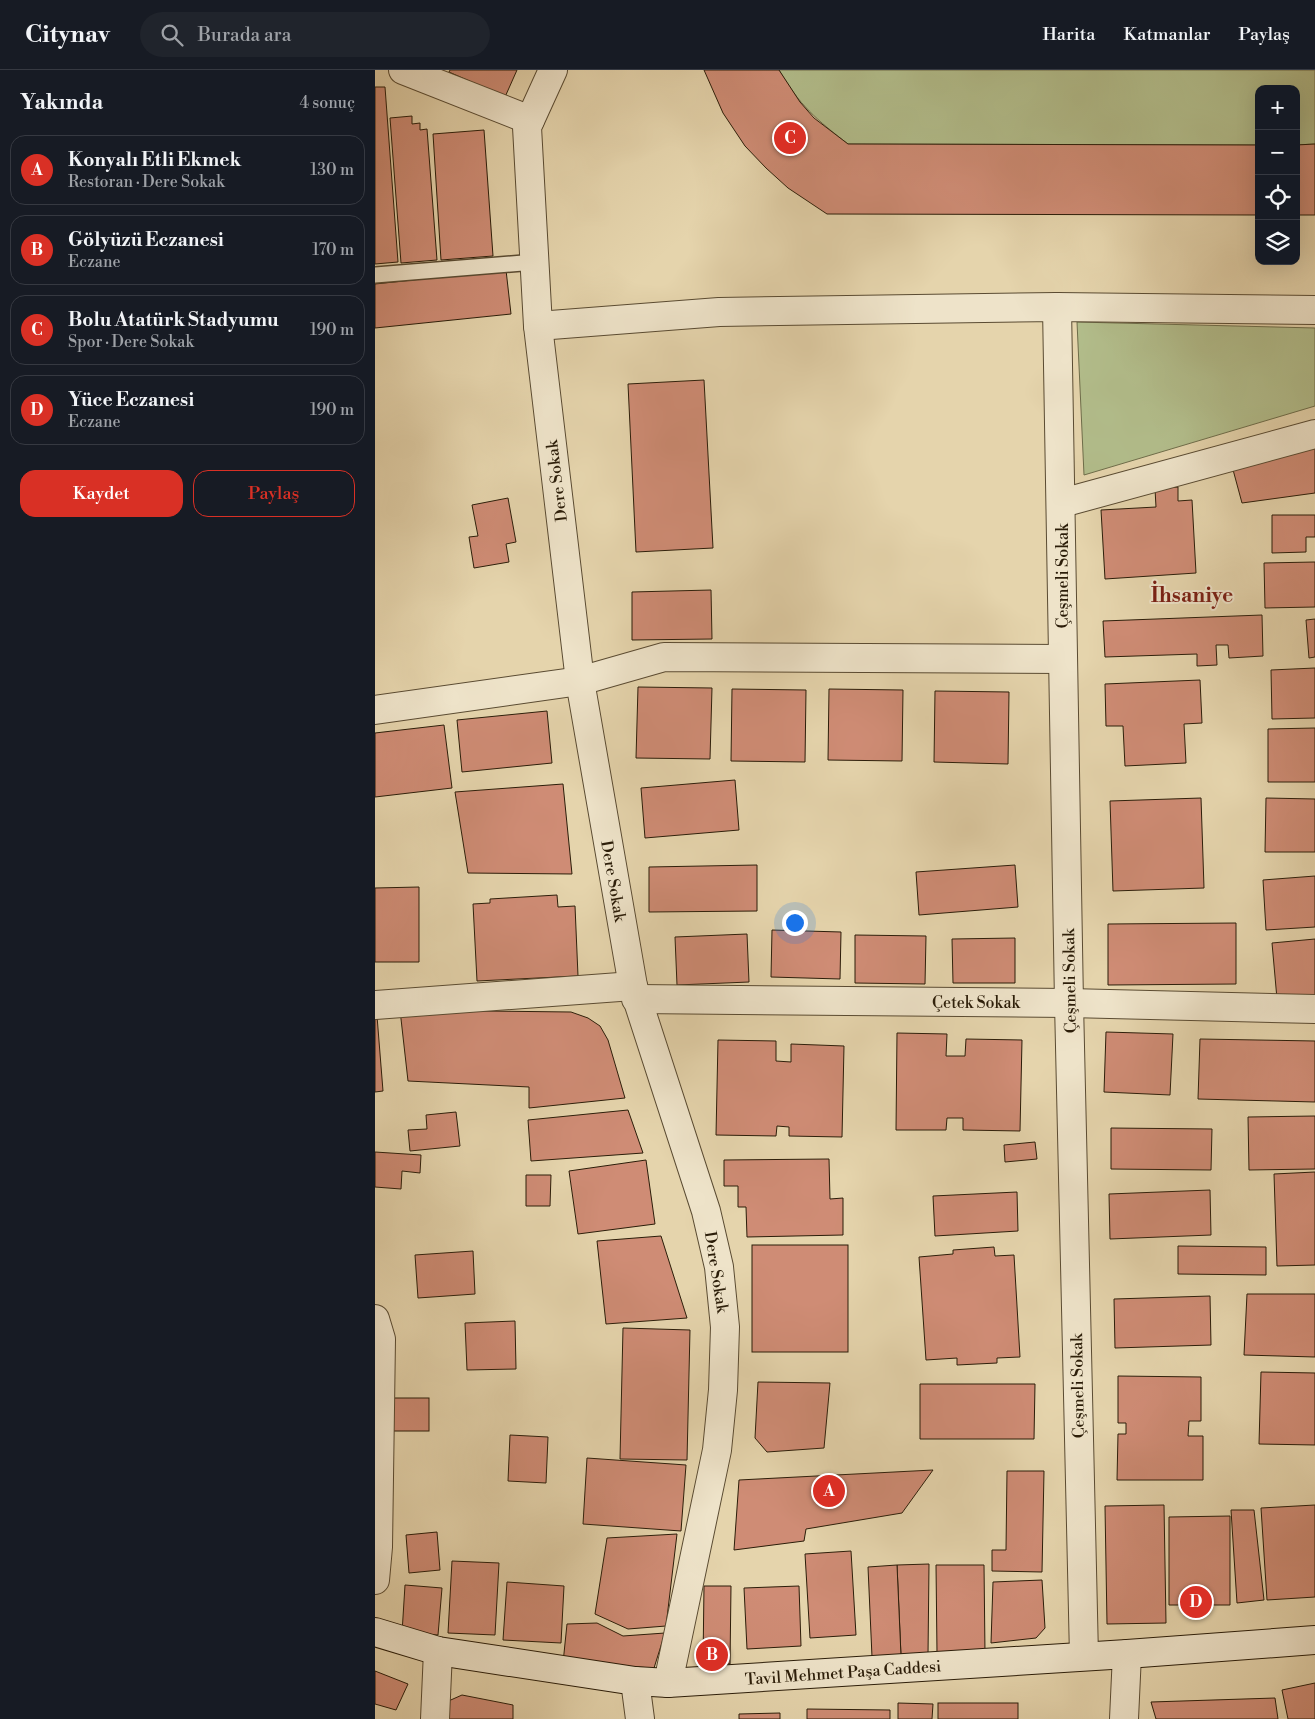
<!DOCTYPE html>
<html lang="tr">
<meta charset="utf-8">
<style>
body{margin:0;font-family:"Libre Bodoni",serif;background:#20242c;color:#f1f3f6}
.controls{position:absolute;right:15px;top:15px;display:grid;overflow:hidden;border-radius:10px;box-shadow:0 5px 20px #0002}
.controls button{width:45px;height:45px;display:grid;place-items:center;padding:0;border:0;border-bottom:1px solid #363941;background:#171b24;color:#f1f3f6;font:25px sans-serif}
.you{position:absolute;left:419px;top:852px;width:18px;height:18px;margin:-12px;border:4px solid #fff;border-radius:50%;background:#1a73e8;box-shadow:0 0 0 8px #1a73e833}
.badge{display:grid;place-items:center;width:32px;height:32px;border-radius:50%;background:#d93025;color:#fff;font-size:16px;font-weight:700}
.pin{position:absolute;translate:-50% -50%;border:2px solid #fff;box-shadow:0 1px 5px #0006}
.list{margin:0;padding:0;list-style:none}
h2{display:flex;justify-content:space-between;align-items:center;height:65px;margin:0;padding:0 20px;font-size:21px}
h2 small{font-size:16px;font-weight:400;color:#9ea1a6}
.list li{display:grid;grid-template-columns:32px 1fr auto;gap:15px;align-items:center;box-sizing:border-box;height:70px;margin:0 10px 10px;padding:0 10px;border:1px solid #363941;border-radius:15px}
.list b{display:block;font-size:19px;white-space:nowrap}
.list p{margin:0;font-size:16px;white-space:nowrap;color:#9ea1a6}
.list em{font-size:16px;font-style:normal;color:#9ea1a6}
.actions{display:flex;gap:10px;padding:15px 20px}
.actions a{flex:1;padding:11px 0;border:1px solid #d93025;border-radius:15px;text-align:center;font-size:18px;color:#d93025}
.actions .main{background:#d93025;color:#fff}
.icon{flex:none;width:28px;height:28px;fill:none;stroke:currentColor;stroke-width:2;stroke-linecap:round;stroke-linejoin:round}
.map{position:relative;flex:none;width:940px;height:1649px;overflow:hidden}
header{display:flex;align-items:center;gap:30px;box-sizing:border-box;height:70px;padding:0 25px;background:#171b24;border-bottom:1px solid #363941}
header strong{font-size:24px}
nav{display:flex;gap:28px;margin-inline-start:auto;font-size:18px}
.search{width:350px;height:45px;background:#20242c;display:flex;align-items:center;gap:12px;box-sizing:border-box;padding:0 18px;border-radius:28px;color:#9ea1a6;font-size:19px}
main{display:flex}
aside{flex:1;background:#171b24}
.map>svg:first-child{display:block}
.green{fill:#b2bd8b;stroke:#6e6d4a}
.building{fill:#cf8c75;stroke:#2b1d09}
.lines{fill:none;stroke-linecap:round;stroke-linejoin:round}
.lane-casing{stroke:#5a4b32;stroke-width:18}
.street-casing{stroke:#5a4b32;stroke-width:30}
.secondary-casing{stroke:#2b1d09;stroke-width:30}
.lane{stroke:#eee3c9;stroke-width:15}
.street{stroke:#eee3c9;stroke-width:28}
.secondary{stroke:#eee3c9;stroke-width:28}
.labels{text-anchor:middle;stroke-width:4;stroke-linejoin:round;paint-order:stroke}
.street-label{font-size:16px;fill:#2b1d09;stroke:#eee3c9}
.district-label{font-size:21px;font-weight:bold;fill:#7a1f14;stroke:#eee3c9}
</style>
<header>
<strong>Citynav</strong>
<div class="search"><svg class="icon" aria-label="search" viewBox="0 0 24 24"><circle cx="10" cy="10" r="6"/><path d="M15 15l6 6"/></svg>Burada ara</div>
<nav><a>Harita</a><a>Katmanlar</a><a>Paylaş</a></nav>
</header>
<main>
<aside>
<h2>Yakında<small>4 sonuç</small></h2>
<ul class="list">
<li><span class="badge">A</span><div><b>Konyalı Etli Ekmek</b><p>Restoran · Dere Sokak</p></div><em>130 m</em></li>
<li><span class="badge">B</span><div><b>Gölyüzü Eczanesi</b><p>Eczane</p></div><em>170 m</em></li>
<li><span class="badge">C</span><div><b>Bolu Atatürk Stadyumu</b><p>Spor · Dere Sokak</p></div><em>190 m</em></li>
<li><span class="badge">D</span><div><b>Yüce Eczanesi</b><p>Eczane</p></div><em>190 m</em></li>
</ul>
<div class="actions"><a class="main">Kaydet</a><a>Paylaş</a></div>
</aside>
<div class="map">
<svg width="940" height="1649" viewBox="0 0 940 1649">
<rect width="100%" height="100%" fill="#e5d4ac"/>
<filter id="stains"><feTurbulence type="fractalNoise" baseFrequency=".004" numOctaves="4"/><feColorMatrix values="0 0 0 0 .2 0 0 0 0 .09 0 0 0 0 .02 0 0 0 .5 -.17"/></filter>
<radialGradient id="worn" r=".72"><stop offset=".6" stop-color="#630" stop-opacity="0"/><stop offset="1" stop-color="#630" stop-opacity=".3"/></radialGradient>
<g class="green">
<path d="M404,0H940V74L921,75V19H884V75L473,74C442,50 424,35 404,0Z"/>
<polygon points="702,252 940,258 940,336 709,405"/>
</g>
<g class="building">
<polygon points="75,0 142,0 130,27 74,2"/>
<polygon points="329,0 404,0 425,32 439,48 473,74 884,75 884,145 452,144 413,118 391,98 370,76 348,43"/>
<polygon points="0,17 10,17 23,192 0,194"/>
<polygon points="37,46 37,54 45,53 45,60 52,59 62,190 26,193 15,48"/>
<polygon points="109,60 118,186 66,190 58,64"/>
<polygon points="940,74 940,145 921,145 921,75"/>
<polygon points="131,200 136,244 0,258 0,214"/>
<polygon points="329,310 338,478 261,482 253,314"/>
<polygon points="940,377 940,423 867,433 857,396"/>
<polygon points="803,417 803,431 817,430 821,503 730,509 726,440 781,437 780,419"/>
<polygon points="133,428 141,472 131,474 134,492 99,498 94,467 103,466 97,435"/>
<polygon points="897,445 940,445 940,467 931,467 931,482 897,483"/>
<polygon points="940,492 940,537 890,538 889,493"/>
<polygon points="336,520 337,569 257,570 257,522"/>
<polygon points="887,545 888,586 854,588 853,575 841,575 842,595 822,596 822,584 730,587 728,551"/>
<polygon points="940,549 940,587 934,588 931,550"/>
<polygon points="940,598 940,648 897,649 896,600"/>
<polygon points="825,610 827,653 809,654 811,693 750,696 748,656 731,656 730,614"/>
<polygon points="263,617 337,618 335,689 261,688"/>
<polygon points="357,619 431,620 430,692 356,691"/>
<polygon points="454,619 528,620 527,691 453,690"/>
<polygon points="560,621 634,622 633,694 559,692"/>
<polygon points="172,641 177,693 87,702 82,650"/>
<polygon points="69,655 77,718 0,727 0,663"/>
<polygon points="940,658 940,712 893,712 893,659"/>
<polygon points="360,710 364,760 270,768 266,718"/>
<polygon points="188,714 197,804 93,803 80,722"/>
<polygon points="826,728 829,818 738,821 735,731"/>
<polygon points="891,728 940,729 940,782 890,782"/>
<polygon points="382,795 382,841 274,842 274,797"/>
<polygon points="640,795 643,837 544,845 541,802"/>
<polygon points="940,806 940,857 891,860 888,810"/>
<polygon points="44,817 44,892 0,892 0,818"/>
<polygon points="182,825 183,837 200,836 203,906 102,911 98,834 115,833 115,829"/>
<polygon points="861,853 861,914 733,915 733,854"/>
<polygon points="397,860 466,862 465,909 396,907"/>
<polygon points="372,864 374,912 302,915 300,867"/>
<polygon points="480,865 551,866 550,914 480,913"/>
<polygon points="640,868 640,913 578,913 577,869"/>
<polygon points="940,869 940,926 902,929 897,873"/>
<polygon points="25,940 196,942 213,948 225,956 233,970 250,1028 154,1038 154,1017 33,1011"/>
<polygon points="0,946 2,946 8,1021 0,1022"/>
<polygon points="731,962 798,964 795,1025 729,1022"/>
<polygon points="522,963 572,964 571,986 590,986 591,969 647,970 645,1061 588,1060 588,1048 572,1048 571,1060 521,1060"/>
<polygon points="825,969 940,971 940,1032 823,1029"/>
<polygon points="343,970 401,971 401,991 416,992 416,974 469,976 467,1067 414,1066 414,1057 402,1056 401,1066 341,1065"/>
<polygon points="253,1040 268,1083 156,1091 153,1050"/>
<polygon points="81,1042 85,1076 35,1081 33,1060 52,1059 51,1045"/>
<polygon points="940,1046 940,1099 874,1100 873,1047"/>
<polygon points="736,1058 837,1059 836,1100 736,1099"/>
<polygon points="660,1072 662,1089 630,1092 629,1075"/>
<polygon points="0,1082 46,1085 45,1103 27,1101 26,1119 0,1117"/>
<polygon points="454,1089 455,1129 468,1128 468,1165 372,1167 371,1137 363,1137 363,1116 349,1116 349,1090"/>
<polygon points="271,1090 280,1154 203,1164 194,1101"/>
<polygon points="940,1102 940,1195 902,1196 899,1104"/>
<polygon points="151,1105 176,1105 175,1136 151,1136"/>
<polygon points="835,1120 836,1165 735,1169 734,1124"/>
<polygon points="642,1122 643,1161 560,1166 558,1126"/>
<polygon points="286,1166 312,1248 231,1254 222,1171"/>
<rect x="377" y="1175" width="96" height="107"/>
<polygon points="803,1176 891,1177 891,1205 803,1204"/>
<polygon points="619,1177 620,1186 639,1185 645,1287 622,1288 622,1293 582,1295 582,1288 551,1290 544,1187 578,1184 578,1180"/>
<polygon points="98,1181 100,1224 43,1228 40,1185"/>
<polygon points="872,1224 940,1224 940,1287 869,1285"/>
<polygon points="835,1226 836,1275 740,1278 739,1229"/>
<polygon points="140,1251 141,1299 92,1300 90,1253"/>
<polygon points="248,1258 315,1260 312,1390 245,1389"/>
<polygon points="886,1302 940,1303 940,1375 884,1374"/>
<polygon points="743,1306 826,1307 826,1351 814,1351 813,1366 828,1366 828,1410 742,1410 743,1364 751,1364 751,1353 743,1353"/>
<polygon points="383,1312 455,1313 449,1378 392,1382 380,1368"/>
<polygon points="545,1314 660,1314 659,1369 545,1369"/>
<rect x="15" y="1328" width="39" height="33"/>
<polygon points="135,1365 173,1367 171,1413 133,1411"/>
<polygon points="212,1388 311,1395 306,1461 208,1454"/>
<polygon points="558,1400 527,1443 431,1459 429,1471 359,1480 364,1410"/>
<polygon points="632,1401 669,1401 667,1502 617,1501 617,1480 631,1480"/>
<polygon points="789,1435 791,1553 732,1554 730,1436"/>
<polygon points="940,1435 940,1527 892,1530 886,1438"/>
<polygon points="856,1440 879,1440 889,1530 862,1533"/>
<polygon points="855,1446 855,1535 794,1535 794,1447"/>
<polygon points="62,1462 65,1500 34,1503 31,1465"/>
<polygon points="302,1464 291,1556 253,1559 220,1544 232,1468"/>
<polygon points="476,1481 481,1565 435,1568 430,1484"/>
<polygon points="77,1491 124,1493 120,1565 73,1563"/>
<polygon points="554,1494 553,1585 526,1586 522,1495"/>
<polygon points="522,1495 526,1586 497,1587 493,1497"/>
<polygon points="561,1495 609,1495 610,1583 562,1583"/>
<polygon points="667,1510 670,1558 661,1568 616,1573 618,1512"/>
<polygon points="132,1512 189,1516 186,1573 128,1570"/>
<polygon points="30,1515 67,1518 63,1565 27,1563"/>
<polygon points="329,1516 356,1516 355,1594 328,1593"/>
<polygon points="424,1516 426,1576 372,1579 369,1518"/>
<polygon points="222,1553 248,1566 290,1563 279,1598 188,1593 192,1554"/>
<polygon points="0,1601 33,1614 21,1640 0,1634"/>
<polygon points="940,1613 940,1649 913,1649 907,1620"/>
<polygon points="87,1625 138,1635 138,1649 68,1649 69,1633"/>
<polygon points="900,1628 903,1649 781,1649 776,1632"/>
<polygon points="523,1633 558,1634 557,1649 523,1649"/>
<rect x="563" y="1633" width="80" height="16"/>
<polygon points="432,1639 515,1640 515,1649 432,1649"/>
<polygon points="405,1643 405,1649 364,1649 364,1644"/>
</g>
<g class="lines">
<g class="lane-casing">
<polyline id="lane" points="0,205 160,192"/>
</g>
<g class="street-casing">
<g id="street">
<polyline points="28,0 155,50"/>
<polyline points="178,0 152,57 163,256 205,611 258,916 331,1141 344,1197 350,1257 348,1320 342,1380 293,1613"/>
<polyline points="682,237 694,933 709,1586"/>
<polyline points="163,256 344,242 682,237 940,240"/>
<polyline points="687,433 940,364"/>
<polyline points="0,640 205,611 289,587 688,589"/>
<polyline points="261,929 694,933 940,939"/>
<polyline points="0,935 258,916"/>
<polyline points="0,1249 6,1269 3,1477 0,1510"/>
<polyline points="260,1611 265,1649"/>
<polyline points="60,1649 63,1581"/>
<polyline points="749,1649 752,1584"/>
</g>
</g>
<g class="secondary-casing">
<polyline id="secondary" points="0,1562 63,1581 260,1611 293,1613 752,1584 940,1570"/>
</g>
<use href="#lane" class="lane"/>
<use href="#street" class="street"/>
<use href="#secondary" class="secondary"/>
</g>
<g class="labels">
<g class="street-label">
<text transform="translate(181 411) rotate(-97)" y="6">Dere Sokak</text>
<text transform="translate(687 506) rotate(-90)" y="6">Çeşmeli Sokak</text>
<text transform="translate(239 811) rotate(80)" y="6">Dere Sokak</text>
<text transform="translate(694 911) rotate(-91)" y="6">Çeşmeli Sokak</text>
<text x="601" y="938">Çetek Sokak</text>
<text transform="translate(342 1202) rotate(81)" y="6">Dere Sokak</text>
<text transform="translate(702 1316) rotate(-91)" y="6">Çeşmeli Sokak</text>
<text transform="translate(468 1602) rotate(-4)" y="6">Tavil Mehmet Paşa Caddesi</text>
</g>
<g class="district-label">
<text x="817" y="532">İhsaniye</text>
</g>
</g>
<rect width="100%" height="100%" filter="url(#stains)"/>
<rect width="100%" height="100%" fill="url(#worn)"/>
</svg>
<div class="controls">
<button>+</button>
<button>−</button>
<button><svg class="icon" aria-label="locate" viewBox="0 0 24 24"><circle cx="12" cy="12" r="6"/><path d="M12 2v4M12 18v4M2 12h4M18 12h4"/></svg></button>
<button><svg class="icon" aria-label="layers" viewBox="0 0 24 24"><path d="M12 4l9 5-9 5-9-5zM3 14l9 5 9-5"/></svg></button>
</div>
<div class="you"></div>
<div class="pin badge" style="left:454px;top:1421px">A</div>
<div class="pin badge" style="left:337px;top:1585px">B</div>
<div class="pin badge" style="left:415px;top:68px">C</div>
<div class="pin badge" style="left:821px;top:1532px">D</div>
</div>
</main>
